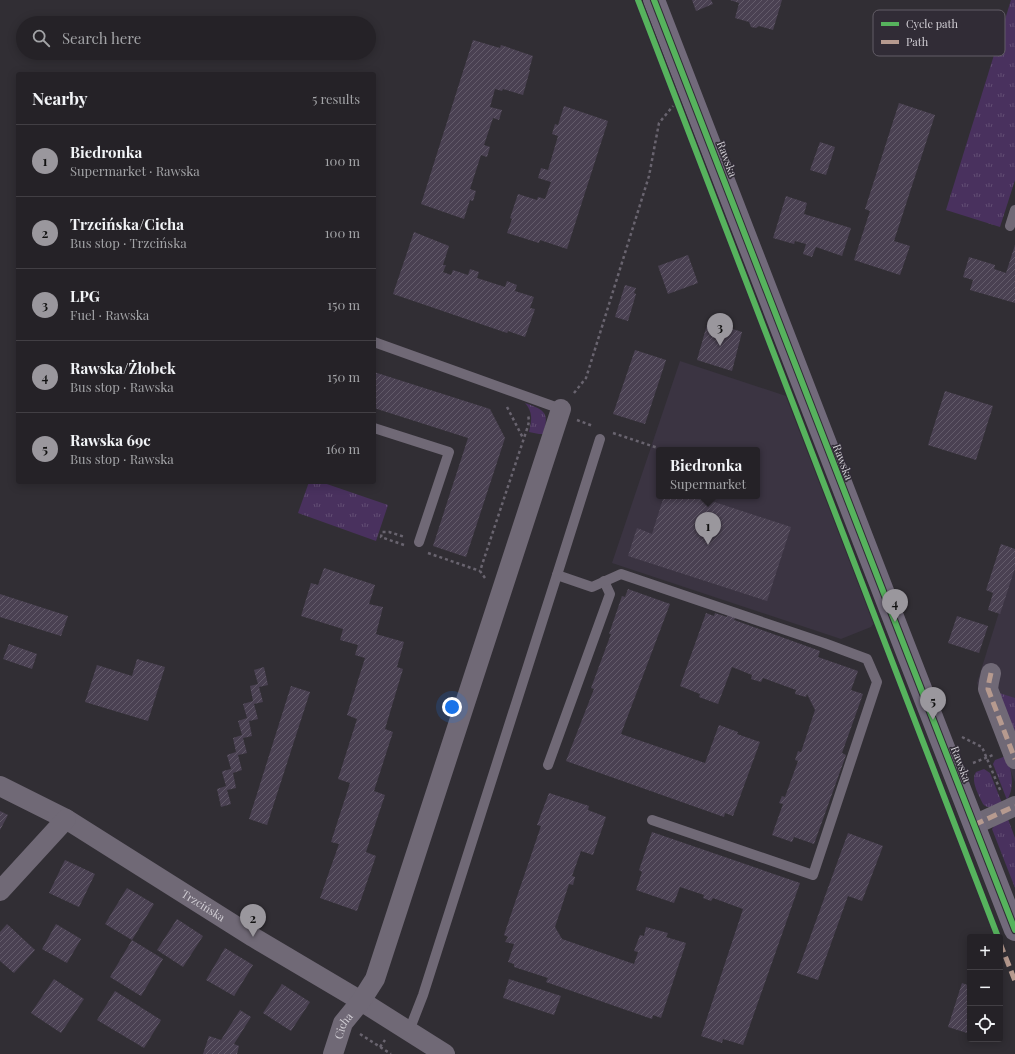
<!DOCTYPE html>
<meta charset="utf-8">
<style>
body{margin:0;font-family:"Playfair Display",serif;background:#312f33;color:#f1f3f6}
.controls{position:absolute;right:12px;bottom:12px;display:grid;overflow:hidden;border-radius:4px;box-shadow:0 2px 10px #0003}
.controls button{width:36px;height:36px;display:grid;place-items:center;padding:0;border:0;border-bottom:1px solid #423f44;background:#252227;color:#f1f3f6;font:20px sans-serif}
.you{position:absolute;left:452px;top:707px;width:14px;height:14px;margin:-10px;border:3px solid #fff;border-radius:50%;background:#1a73e8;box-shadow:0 0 0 6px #1a73e833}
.badge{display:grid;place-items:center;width:26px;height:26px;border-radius:50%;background:#9a979d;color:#111;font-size:13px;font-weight:700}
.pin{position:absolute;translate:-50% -33px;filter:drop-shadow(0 1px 2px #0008)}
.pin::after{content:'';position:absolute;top:21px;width:14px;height:12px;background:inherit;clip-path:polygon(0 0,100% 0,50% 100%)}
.popup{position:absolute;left:656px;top:447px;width:104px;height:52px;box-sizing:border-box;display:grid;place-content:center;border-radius:4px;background:#252227;filter:drop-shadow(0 1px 3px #0005);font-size:13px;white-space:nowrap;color:#a3a4a7}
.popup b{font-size:15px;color:#f1f3f6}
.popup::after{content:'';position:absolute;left:50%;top:100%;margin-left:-8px;border:8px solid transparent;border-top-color:#252227}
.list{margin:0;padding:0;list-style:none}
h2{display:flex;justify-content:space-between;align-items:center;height:52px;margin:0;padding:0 16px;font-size:17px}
h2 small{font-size:13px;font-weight:400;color:#a3a4a7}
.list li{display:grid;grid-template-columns:26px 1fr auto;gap:12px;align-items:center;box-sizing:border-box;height:72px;padding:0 16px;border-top:1px solid #423f44}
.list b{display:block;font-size:15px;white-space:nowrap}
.list p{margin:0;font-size:13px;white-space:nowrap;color:#a3a4a7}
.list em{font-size:13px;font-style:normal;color:#a3a4a7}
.icon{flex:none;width:22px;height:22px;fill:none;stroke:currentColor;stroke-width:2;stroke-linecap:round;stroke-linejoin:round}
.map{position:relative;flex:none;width:1015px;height:1054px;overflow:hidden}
.search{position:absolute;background:#252227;box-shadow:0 2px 10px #0003;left:16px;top:16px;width:360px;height:44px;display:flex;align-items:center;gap:10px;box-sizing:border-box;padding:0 14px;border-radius:22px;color:#a3a4a7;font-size:15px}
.panel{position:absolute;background:#252227;box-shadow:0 2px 10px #0003;left:16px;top:72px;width:360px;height:412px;border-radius:4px}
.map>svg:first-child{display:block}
.built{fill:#3b3442;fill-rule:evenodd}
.grass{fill:url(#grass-tufts)}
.building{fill:url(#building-hatch)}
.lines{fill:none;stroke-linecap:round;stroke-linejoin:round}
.path{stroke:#69646f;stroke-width:2.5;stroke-dasharray:3 3;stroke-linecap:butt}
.lane{stroke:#706976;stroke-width:10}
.street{stroke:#706976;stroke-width:20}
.secondary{stroke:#726a7b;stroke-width:22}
.quiet{stroke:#b69a8f;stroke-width:5;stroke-dasharray:10 5;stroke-linecap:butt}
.cycleway-casing{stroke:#312c36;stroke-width:8}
.cycleway{stroke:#56b35d;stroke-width:6}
.labels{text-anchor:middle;stroke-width:3;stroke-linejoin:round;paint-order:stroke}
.street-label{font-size:11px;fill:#d3d0d6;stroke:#312c36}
.key{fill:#312c36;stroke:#625d66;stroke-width:1}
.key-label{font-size:11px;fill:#d3d0d6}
</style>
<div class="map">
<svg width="1015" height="1054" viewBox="0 0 1015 1054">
<defs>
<pattern id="grass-tufts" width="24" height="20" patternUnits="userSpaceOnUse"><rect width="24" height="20" fill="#49315e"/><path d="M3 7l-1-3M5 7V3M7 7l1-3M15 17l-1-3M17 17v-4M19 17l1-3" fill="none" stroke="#624e74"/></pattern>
<pattern id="building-hatch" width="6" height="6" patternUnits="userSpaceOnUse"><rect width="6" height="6" fill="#4a4152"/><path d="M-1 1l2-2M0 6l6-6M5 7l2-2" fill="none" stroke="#635b6a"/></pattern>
</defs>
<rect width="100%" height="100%" fill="#312e34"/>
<g class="built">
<path d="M680,361L786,396L874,623L871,627L841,639L612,563ZM659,450H757V496H659Z"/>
<polygon points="1015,561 1015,782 977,683"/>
</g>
<g class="grass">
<polygon points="1011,0 1015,0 1015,180 1000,227 946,210"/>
<path d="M525,403C545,410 550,413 543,434H539L529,432C532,420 533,412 525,403Z"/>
<polygon points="309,482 321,482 388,505 376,541 298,513"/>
<polygon points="996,692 1015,698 1015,739"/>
<path d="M1006,756C1012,770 1015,788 1007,800L993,764L995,760Z"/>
<path d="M984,769L990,773L1002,803C996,806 988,810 983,804C979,795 970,781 976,772Z"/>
<polygon points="1008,819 1015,838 1015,888 992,829 995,825"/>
</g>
<g class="building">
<polygon points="692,0 711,0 713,4 696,11"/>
<polygon points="730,0 782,0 773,30 759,26 756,28 751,27 749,22 735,18 739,3"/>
<polygon points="473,40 500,48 501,45 533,56 529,70 530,70 523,95 503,89 502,91 495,89 490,107 502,110 499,120 493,118 484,145 490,147 487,157 481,155 470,189 476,191 473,201 470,200 464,219 421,204"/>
<polygon points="899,103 935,115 894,241 910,246 900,275 854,260 870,211 865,209"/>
<polygon points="564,106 608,121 567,249 540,240 539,243 507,233 512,219 510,218 518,194 537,200 538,197 545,199 551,182 538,178 541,168 548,170 558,136 552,134 555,124 558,125"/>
<polygon points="820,142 835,147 826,175 810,170"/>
<polygon points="786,196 807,203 804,214 851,228 842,256 816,247 812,257 803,254 806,244 795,241 794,244 773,238"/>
<polygon points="414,232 449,246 443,265 446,265 443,272 451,275 453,270 468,275 470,269 479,272 477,278 505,287 507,281 517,285 515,291 534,297 530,308 535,309 525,337 508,331 507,333 393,294"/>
<polygon points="1015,245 1015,303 970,290 973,280 963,277 969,257 995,265 994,269 1006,273"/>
<polygon points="688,255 698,283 668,294 658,266"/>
<polygon points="625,285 636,288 634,293 636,294 628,321 615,317"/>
<polygon points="708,321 742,332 732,371 697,360"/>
<polygon points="635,350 666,360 645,424 613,414"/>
<polygon points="374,372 490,409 505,438 466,557 433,546 468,438 374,408"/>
<polygon points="945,391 993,406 976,460 928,445"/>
<polygon points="664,496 696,496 791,527 767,601 628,556 637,528 652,534"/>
<polygon points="1001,544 1015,549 1015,568 1000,614 988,610 993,593 986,590"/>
<polygon points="324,568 375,585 369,604 383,607 376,634 404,642 397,667 403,669 385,729 393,732 374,791 385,795 366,852 376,856 357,911 320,898 339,844 331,842 350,783 338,779 357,719 347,715 365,658 355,655 358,645 340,640 343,629 301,616 311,583 318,585"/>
<polygon points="628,589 670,604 621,734 705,763 719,725 738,732 737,734 760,742 733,816 725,813 724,817 566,761 594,689 591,688 611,634 609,634 622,596 625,597"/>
<polygon points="0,594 68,616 61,636 0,617"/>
<polygon points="706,613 714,616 715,613 727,617 728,614 736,617 734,620 820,651 818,657 858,671 851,690 863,694 842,753 846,755 814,844 794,837 792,842 772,835 783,804 779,803 782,796 785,797 798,761 795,760 798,751 801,752 815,710 807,694 806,697 795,694 796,690 763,678 761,682 751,679 752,675 732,667 718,704 699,697 700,694 680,686"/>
<polygon points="957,616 988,626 979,653 948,643"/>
<polygon points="9,644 37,654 32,669 3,659"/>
<polygon points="137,659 165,667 148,721 85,702 97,665 132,676"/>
<polygon points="264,667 268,685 259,687 263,702 254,704 258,719 249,721 252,736 243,738 247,753 238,755 242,770 233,773 236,788 227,790 231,804 221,807 217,789 226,786 222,772 223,771 231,769 227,755 236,752 233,738 242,735 238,721 247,718 243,704 253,701 250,686 258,684 254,670"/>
<polygon points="291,686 310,692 267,825 249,819"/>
<polygon points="549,793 589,806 588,810 606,817 593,855 581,851 572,876 575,877 573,885 569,884 555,927 562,939 634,964 638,952 634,951 640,935 644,936 646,927 668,933 666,937 686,943 661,1018 653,1015 652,1019 546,982 548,978 514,967 514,964 508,962 514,944 505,942 508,937 504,935 541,826 537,825"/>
<polygon points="0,811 8,815 0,830"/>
<polygon points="652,832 800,883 743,1045 723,1039 722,1043 701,1036 743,909 713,898 711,901 703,898 704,895 680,887 674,903 636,890 642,872 639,870"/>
<polygon points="848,833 883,846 862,901 848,896 818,980 797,973"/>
<polygon points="65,860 95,874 79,907 49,893"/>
<polygon points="127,888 154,904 132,940 105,924"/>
<polygon points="177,919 203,936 183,967 157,950"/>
<polygon points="7,924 35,950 14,973 0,961 0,932"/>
<polygon points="56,924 81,939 67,963 42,949"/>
<polygon points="132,940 163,959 141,996 110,977"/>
<polygon points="225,948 253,965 234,996 206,980"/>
<polygon points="54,979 84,999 61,1033 31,1013"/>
<polygon points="509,979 561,996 554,1015 503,998"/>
<polygon points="962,983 970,986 970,1024 967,1033 948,1027"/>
<polygon points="282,984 310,1002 291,1031 263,1013"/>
<polygon points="115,991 161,1020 144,1048 97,1020"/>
<polygon points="240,1010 251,1017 234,1044 239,1046 237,1054 203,1054 209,1036 221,1040"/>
</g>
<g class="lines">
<g class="path">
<polyline points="574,393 586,378 649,176 659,123 673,106"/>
<polyline points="507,407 523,438"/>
<polyline points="577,420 593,426"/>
<polyline points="613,433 664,450"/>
<polyline points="404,545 381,537 382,532 389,532 405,537"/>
<polyline points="428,553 480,571"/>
<polyline points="485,578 480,571 528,426 529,421 528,414"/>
<polyline points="962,737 982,747 1001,792"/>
<polyline points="973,763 993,755"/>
<polyline points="360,1034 391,1054"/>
<polyline points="380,1047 385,1040"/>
</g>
<g class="lane">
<polyline points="1010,226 1015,210"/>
<polyline points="374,342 561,409"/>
<polyline points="374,428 449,452 419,542"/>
<polyline points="557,575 600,439"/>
<polyline points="548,765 610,594 604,581"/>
<polyline points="409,1031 423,995 557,575 592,587 621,574 824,643 867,659 877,682 813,875 652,820"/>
</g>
<g class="street">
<polyline points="991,673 989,682 988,689 1015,759"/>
<path id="s1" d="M0,786L66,819L253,937L361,1001L445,1054"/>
<polyline points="974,825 1015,806"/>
<polyline points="0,891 66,819"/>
<path id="s2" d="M333,1054L343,1023L361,1001L375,979L561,409"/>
</g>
<polyline class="secondary" points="654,0 895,622 1015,930"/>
<g class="quiet">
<polyline points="991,673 989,682 988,689 1015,759"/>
<polyline points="974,825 1015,806"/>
<polyline points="1000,943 1015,981"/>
</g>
<g class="cycleway-casing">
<g id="cycleway">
<polyline points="638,0 998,937"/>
<polyline points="654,0 895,622 1015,930"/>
</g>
</g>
<use href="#cycleway" class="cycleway"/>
</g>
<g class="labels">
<g class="street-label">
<text transform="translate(727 159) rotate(69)" y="4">Rawska</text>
<text transform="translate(843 462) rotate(69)" y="4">Rawska</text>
<text transform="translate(961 764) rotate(69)" y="4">Rawska</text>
<text dy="4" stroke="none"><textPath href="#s1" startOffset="236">Trzcińska</textPath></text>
<text dy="4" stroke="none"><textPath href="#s2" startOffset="30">Cicha</textPath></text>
</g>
</g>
<rect x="873" y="10" width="132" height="46" rx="6" class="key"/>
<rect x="881" y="22" width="18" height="4" fill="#56b35d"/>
<rect x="881" y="40" width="18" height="4" fill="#b69a8f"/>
<g class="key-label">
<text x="906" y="28">Cycle path</text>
<text x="906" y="46">Path</text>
</g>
</svg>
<div class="controls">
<button>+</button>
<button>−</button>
<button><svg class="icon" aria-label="locate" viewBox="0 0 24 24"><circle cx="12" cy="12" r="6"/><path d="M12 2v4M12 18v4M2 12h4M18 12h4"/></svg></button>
</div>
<div class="you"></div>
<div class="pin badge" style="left:708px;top:545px">1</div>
<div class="popup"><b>Biedronka</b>Supermarket</div>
<div class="pin badge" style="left:253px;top:937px">2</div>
<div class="pin badge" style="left:720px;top:346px">3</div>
<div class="pin badge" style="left:895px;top:622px">4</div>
<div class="pin badge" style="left:933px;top:720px">5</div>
<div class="search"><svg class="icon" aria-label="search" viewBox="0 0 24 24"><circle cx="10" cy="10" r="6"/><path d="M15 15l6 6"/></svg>Search here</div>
<section class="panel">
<h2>Nearby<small>5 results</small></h2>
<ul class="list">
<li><span class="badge">1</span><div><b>Biedronka</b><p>Supermarket · Rawska</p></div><em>100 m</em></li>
<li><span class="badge">2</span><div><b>Trzcińska/Cicha</b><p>Bus stop · Trzcińska</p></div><em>100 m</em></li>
<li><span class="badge">3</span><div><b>LPG</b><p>Fuel · Rawska</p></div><em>150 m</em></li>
<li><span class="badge">4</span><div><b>Rawska/Żłobek</b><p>Bus stop · Rawska</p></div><em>150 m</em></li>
<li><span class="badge">5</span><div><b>Rawska 69c</b><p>Bus stop · Rawska</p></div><em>160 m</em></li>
</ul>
</section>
</div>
